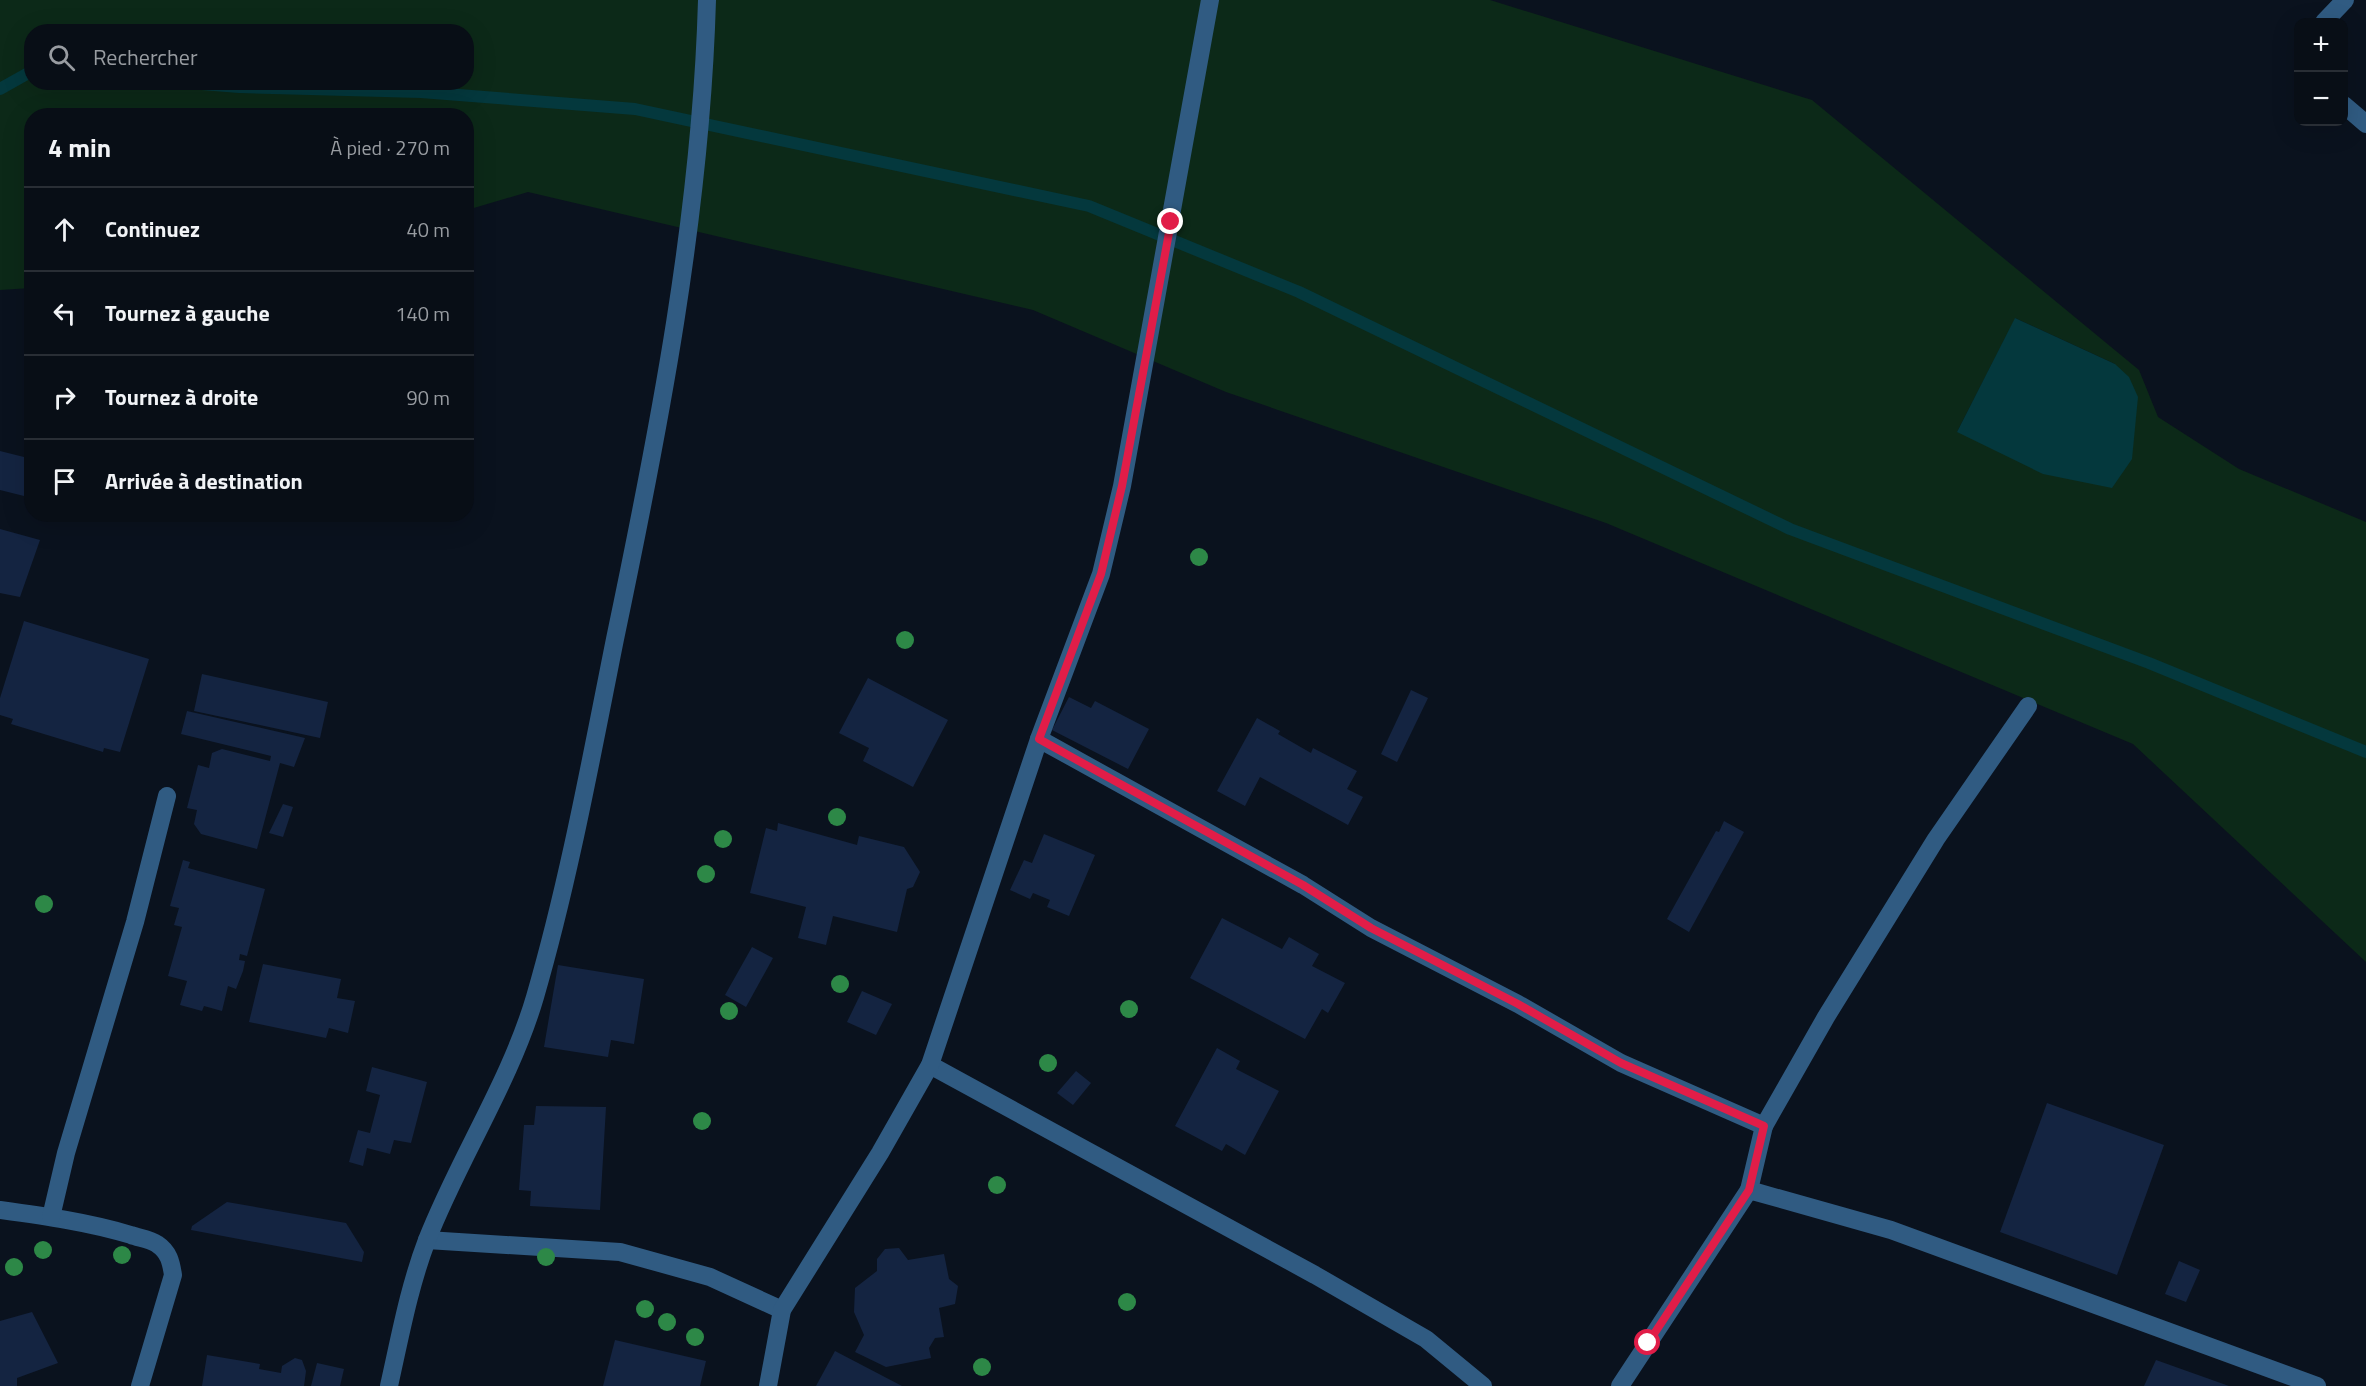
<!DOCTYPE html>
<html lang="fr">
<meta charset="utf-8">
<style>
body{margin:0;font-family:"Titillium Web",sans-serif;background:#11171f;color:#f1f3f6}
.controls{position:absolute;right:18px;top:18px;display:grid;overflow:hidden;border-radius:12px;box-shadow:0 6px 24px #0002}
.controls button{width:54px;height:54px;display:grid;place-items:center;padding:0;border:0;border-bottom:2px solid #292e35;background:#080e16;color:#f1f3f6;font:30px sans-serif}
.stop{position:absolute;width:18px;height:18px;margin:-14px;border:4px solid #e11d48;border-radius:50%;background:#fff}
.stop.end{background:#e11d48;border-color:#fff;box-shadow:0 2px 6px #0008}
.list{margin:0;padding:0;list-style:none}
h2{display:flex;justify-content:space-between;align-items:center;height:78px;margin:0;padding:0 24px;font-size:26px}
h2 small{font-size:20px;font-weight:400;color:#989ca1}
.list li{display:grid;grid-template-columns:39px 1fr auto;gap:18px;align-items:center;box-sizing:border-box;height:84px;padding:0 24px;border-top:2px solid #292e35}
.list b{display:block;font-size:22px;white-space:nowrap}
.list em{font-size:20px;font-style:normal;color:#989ca1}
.icon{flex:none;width:33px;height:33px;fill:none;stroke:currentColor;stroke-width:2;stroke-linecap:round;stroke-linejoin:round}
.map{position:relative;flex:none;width:2366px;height:1386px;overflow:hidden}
.search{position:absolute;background:#080e16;box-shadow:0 6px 24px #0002;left:24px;top:24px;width:450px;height:66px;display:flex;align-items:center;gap:15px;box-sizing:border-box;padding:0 21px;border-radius:24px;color:#989ca1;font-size:22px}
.panel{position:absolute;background:#080e16;box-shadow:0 6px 24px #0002;left:24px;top:108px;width:450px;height:414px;border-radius:24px}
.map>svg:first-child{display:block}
.green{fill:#0c2918;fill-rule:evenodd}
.water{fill:#04383d}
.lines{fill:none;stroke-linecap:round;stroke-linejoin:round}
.stream{stroke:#04383d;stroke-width:12}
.building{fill:#142441}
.minor{stroke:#305b82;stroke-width:18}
.tree{fill:#2d8847}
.route{stroke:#e11d48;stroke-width:8}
</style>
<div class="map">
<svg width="2366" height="1386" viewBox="0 0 2366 1386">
<rect width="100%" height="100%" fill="#0a121e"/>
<path class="green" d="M0,0H1490L1812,100L2139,370L2158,417L2239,469L2366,522V962L2133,744L1606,523L1226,392L1033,310L528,192L467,210L466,116H32L31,288L0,290ZM32,32H466V82H32ZM2015,318L2115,364L1957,432L2015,319Z"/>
<polygon class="water" points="2015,318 2115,364 2129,377 2138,397 2132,459 2112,488 2043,474 1957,432"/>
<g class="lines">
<g class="stream">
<polyline points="177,82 239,87 421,92 635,109 1089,206 1299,292 1790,529 2149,663 2366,752"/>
<polyline points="0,89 32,71"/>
</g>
</g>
<g class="building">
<polygon points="0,451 32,459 32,498 0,490"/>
<polygon points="0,529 40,540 20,597 0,593"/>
<polygon points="24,621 149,659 120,752 104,748 103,752 11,724 13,719 0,715 0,698"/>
<polygon points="202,674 328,702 320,738 194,711"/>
<polygon points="868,678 948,720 913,787 863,761 869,748 839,733"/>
<polygon points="1411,690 1428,698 1397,762 1381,754"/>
<polygon points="1069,697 1091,708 1095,701 1149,729 1128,769 1052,730"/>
<polygon points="187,711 305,738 294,767 280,763 257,849 201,834 194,824 197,810 187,808 198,765 209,768 212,753 222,749 270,761 271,756 181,734"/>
<polygon points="1257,718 1280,731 1278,734 1311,753 1313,748 1357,771 1347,789 1363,797 1348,825 1260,777 1245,806 1217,791"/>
<polygon points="283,804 293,807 283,837 269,833"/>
<polygon points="1724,821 1744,832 1689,932 1667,919 1716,831 1719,832"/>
<polygon points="778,823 857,845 859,836 904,847 920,872 913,887 907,889 897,932 833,916 826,945 798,938 806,907 750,893 766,828 777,831"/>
<polygon points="1044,834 1095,855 1069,916 1047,907 1050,900 1033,893 1030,899 1010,890 1024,860 1032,863"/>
<polygon points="183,860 190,862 188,868 265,889 247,956 240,954 239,960 245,961 243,971 236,989 228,986 222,1011 204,1006 202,1011 180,1005 187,981 168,976 182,927 174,925 179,908 170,906"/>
<polygon points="1222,918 1282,949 1289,937 1319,954 1312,966 1345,983 1328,1013 1322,1009 1305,1039 1190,978"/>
<polygon points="752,947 773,958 746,1007 725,995"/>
<polygon points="263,964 341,979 337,998 355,1001 348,1033 329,1028 326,1038 249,1022"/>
<polygon points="558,965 644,979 634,1044 611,1040 608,1057 544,1047"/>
<polygon points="862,991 892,1004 876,1035 847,1022"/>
<polygon points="1217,1048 1240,1061 1236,1069 1279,1091 1245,1155 1226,1144 1222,1151 1175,1126"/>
<polygon points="372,1067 427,1082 411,1143 394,1140 390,1154 367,1148 363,1166 349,1162 358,1130 370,1133 380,1095 366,1091"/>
<polygon points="1076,1071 1091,1083 1073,1105 1057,1093"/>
<polygon points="2047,1103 2164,1145 2117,1275 2000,1232"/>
<polygon points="536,1106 606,1107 600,1210 530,1206 531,1191 519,1190 524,1125 534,1125"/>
<polygon points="227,1202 346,1223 364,1252 362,1262 191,1230 192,1226"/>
<polygon points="899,1248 908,1260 944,1254 949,1279 958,1286 955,1304 939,1308 944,1337 935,1338 929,1348 931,1358 886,1367 855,1352 864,1335 854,1312 855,1288 877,1271 877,1259 885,1249"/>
<polygon points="2179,1261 2200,1270 2186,1302 2165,1294"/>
<polygon points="32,1312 58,1363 17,1378 17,1386 0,1386 0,1321"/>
<polygon points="615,1340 706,1361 700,1386 603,1386"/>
<polygon points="835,1351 902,1386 816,1386"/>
<polygon points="207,1355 260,1364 259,1369 281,1373 282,1366 295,1358 302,1360 306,1371 304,1386 202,1386"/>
<polygon points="2156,1360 2229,1386 2144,1386"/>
<polygon points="317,1363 344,1369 340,1386 311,1386"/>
</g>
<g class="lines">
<g class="minor">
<polyline points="2324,22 2345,0"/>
<polyline points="2344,105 2366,124"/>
<polyline points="1039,739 1303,885 1371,928 1518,1004 1621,1063 1764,1126 1749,1190"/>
<polyline points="930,1065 1315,1275 1426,1339 1483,1386"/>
<polyline points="1764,1126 1826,1017 1936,839 2028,706"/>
<path d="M0,1210C44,1216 88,1222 131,1235C139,1238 150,1239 157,1244C169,1252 171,1262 173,1275L140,1386"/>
<polyline points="51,1217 66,1153 135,922 167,796"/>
<polyline points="427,1240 620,1252 710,1277 782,1310"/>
<path d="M389,1386C400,1337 409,1287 427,1240C459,1158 510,1082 535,997C569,880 591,759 615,639C659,429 701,215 707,0"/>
<polyline points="768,1386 782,1310 880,1153 930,1065 1039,739 1101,574 1122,486 1210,0"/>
<polyline points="1620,1386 1749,1190 1891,1230 2317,1386"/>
</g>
</g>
<g class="tree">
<circle cx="1199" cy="557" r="9"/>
<circle cx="905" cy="640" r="9"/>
<circle cx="837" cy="817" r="9"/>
<circle cx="723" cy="839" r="9"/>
<circle cx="706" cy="874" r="9"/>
<circle cx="44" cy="904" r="9"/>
<circle cx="840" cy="984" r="9"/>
<circle cx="1129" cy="1009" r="9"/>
<circle cx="729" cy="1011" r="9"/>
<circle cx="1048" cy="1063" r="9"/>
<circle cx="702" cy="1121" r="9"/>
<circle cx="997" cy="1185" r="9"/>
<circle cx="43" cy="1250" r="9"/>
<circle cx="122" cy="1255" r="9"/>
<circle cx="546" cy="1257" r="9"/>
<circle cx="14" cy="1267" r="9"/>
<circle cx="1127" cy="1302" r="9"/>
<circle cx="645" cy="1309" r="9"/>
<circle cx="667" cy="1322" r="9"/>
<circle cx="695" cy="1337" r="9"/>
<circle cx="982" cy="1367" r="9"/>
</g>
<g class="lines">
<polyline class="route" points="1171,222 1122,486 1101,574 1039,739 1303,885 1371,928 1518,1004 1621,1063 1764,1126 1749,1190 1648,1343"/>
</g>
</svg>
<div class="controls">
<button>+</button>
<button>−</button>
</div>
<div class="stop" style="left:1648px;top:1343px"></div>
<div class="stop end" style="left:1171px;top:222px"></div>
<div class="search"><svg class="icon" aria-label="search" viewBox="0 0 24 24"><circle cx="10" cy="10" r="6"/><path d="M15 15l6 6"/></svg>Rechercher</div>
<section class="panel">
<h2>4 min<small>À pied · 270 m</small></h2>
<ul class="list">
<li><svg class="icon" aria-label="ahead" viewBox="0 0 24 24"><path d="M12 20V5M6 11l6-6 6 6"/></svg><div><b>Continuez</b></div><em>40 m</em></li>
<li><svg class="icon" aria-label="left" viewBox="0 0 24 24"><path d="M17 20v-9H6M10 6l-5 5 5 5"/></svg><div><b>Tournez à gauche</b></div><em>140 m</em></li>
<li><svg class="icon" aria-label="right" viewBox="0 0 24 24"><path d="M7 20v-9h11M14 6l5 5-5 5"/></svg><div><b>Tournez à droite</b></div><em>90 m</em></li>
<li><svg class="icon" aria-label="arrive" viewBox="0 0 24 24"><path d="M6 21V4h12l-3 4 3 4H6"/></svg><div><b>Arrivée à destination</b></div></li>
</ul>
</section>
</div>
